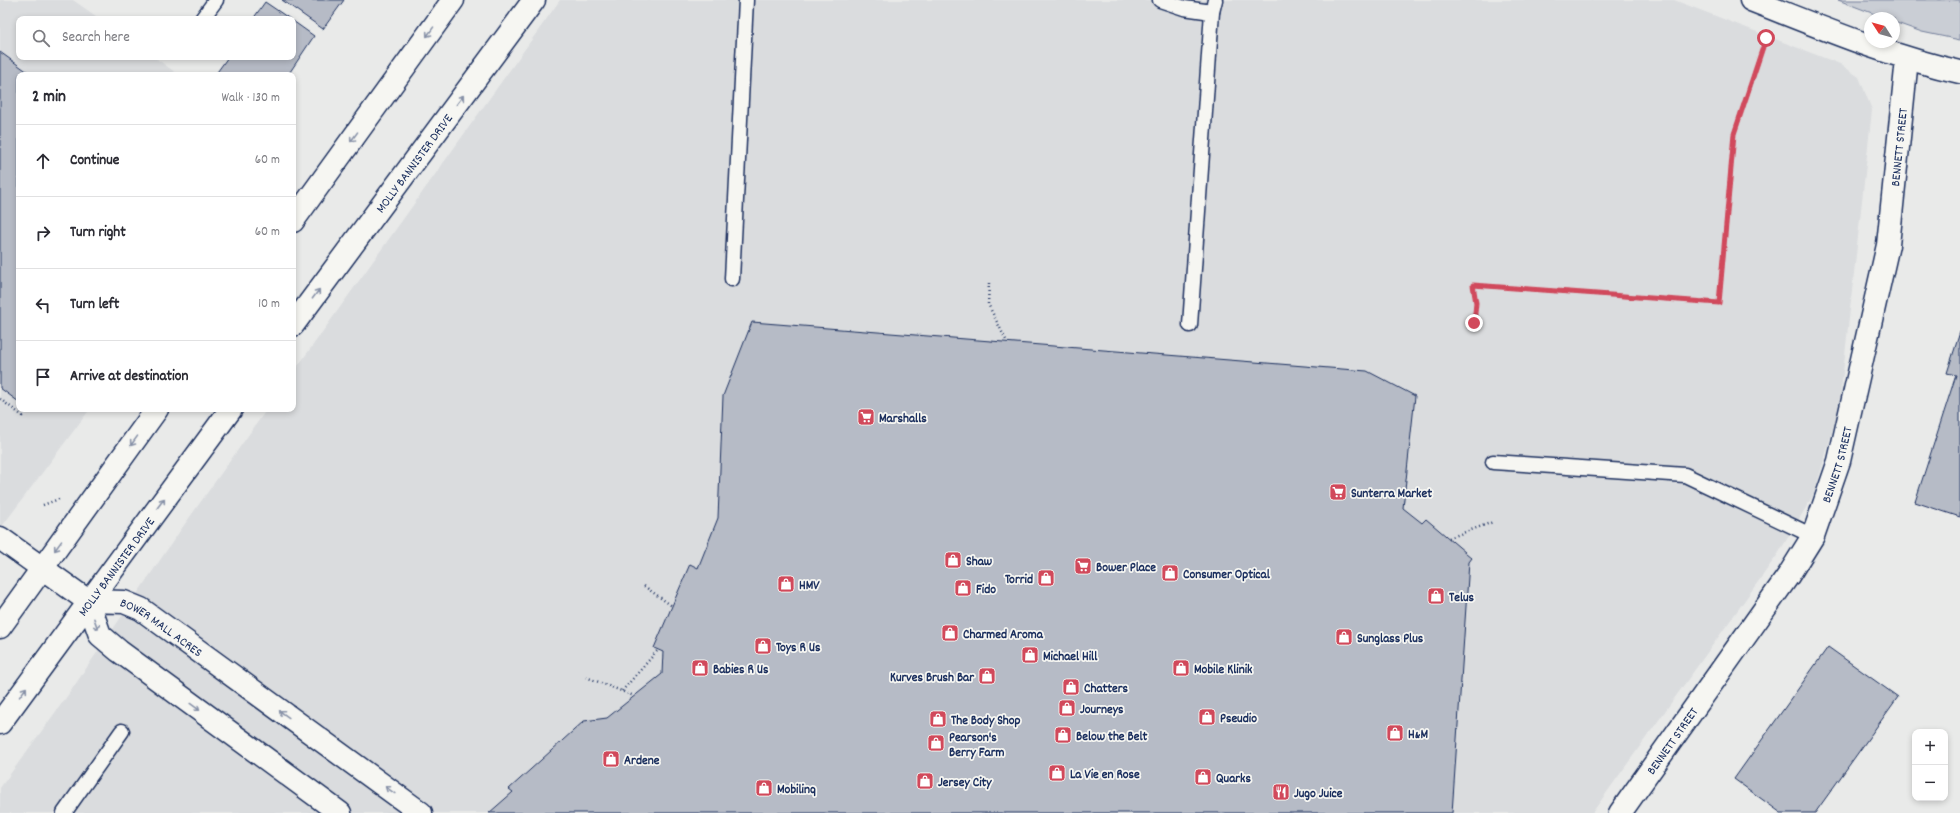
<!DOCTYPE html>
<meta charset="utf-8">
<style>
body{margin:0;font-family:Dekko,sans-serif;background:#f2f2f3;color:#2b2b33}
.controls{position:absolute;right:12px;bottom:12px;display:grid;overflow:hidden;border-radius:8px;box-shadow:0 2px 6px #0003}
.controls button{width:36px;height:36px;display:grid;place-items:center;padding:0;border:0;border-bottom:1px solid #e1e1e2;background:#fff;color:#2b2b33;font:20px sans-serif}
.compass{position:absolute;left:1864px;top:12px;width:36px;height:36px;border-radius:50%;background:#fff;box-shadow:0 2px 6px #0003;rotate:306deg}
.stop{position:absolute;width:12px;height:12px;margin:-9px;border:3px solid #d1495b;border-radius:50%;background:#fff}
.stop.end{background:#d1495b;border-color:#fff;box-shadow:0 1px 4px #0008}
.list{margin:0;padding:0;list-style:none}
h2{display:flex;justify-content:space-between;align-items:center;height:52px;margin:0;padding:0 16px;font-size:17px}
h2 small{font-size:13px;font-weight:400;color:#7c7c81}
.list li{display:grid;grid-template-columns:26px 1fr auto;gap:12px;align-items:center;box-sizing:border-box;height:72px;padding:0 16px;border-top:1px solid #e1e1e2}
.list b{display:block;font-size:15px;white-space:nowrap}
.list em{font-size:13px;font-style:normal;color:#7c7c81}
.icon{flex:none;width:22px;height:22px;fill:none;stroke:currentColor;stroke-width:2;stroke-linecap:round;stroke-linejoin:round}
.map{position:relative;flex:none;width:1960px;height:813px;overflow:hidden}
.search{position:absolute;background:#fff;box-shadow:0 2px 6px #0003;left:16px;top:16px;width:280px;height:44px;display:flex;align-items:center;gap:10px;box-sizing:border-box;padding:0 14px;border-radius:8px;color:#7c7c81;font-size:15px}
.panel{position:absolute;background:#fff;box-shadow:0 2px 6px #0003;left:16px;top:72px;width:280px;height:340px;border-radius:8px}
.map>svg:first-child{display:block}
.built{fill:#dadcde}
.green{fill:#caced5;stroke:#727e9a}
.building{fill:#b6bbc6;stroke:#1b2f5e}
.lines{fill:none;stroke-linecap:round;stroke-linejoin:round}
.lane-casing{stroke:#1b2f5e;stroke-width:17}
.street-casing{stroke:#1b2f5e;stroke-width:25}
.secondary-casing{stroke:#1b2f5e;stroke-width:25}
.path{stroke:#1b2f5e;stroke-width:2.5;stroke-dasharray:1 3;stroke-linecap:butt}
.lane{stroke:#f6f6f2;stroke-width:14}
.street{stroke:#f6f6f2;stroke-width:22}
.secondary{stroke:#f6f6f2;stroke-width:22}
.oneway{stroke:#8892a8}
.route{stroke:#d1495b;stroke-width:5}
.labels{text-anchor:middle;stroke-width:3.5;stroke-linejoin:round;paint-order:stroke}
.street-label{font-size:13px;fill:#1b2f5e;stroke:#f6f6f2}
.poi-label{font-size:13px;font-weight:bold;fill:#1b2f5e;stroke:#f6f6f2;text-anchor:start}
</style>
<div class="map">
<svg width="1960" height="813" viewBox="0 0 1960 813">
<rect width="100%" height="100%" fill="#e9eae9"/>
<filter id="ink" filterUnits="userSpaceOnUse"><feTurbulence type="fractalNoise" baseFrequency=".025" numOctaves="2"/><feDisplacementMap in="SourceGraphic" scale="8" xChannelSelector="R" yChannelSelector="G"/><feConvolveMatrix kernelMatrix="1 2 1 2 8 2 1 2 1" color-interpolation-filters="sRGB"/></filter>
<g filter="url(#ink)">
<g class="built">
<polygon points="0,0 73,0 100,19 19,19 19,57 154,57 179,75 19,75 19,409 90,409 0,529"/>
<polygon points="560,0 1674,0 1840,64 1859,77 1872,110 1839,409 1814,494 1778,554 1592,813 0,813 0,788 68,695 182,528 267,409 293,409 293,373"/>
</g>
<polygon class="green" points="1838,0 1960,0 1960,40 1922,32 1894,22 1894,18 1885,18"/>
<g class="building">
<polygon points="282,0 344,0 323,29"/>
<polygon points="265,2 290,19 253,19"/>
<polygon points="293,21 314,36 288,75 215,75 228,57 293,57"/>
<polygon points="0,52 32,75 19,75 19,402 0,388"/>
<polygon points="752,322 1367,371 1415,396 1403,508 1422,523 1426,519 1472,558 1469,562 1452,813 489,813 513,792 509,789 584,721 607,718 662,674 663,652 654,648 690,564 698,568 718,518 723,396"/>
<polygon points="1960,332 1960,517 1915,502 1956,375 1947,373"/>
<polygon points="1828,647 1898,697 1815,813 1781,813 1734,779"/>
</g>
<g class="lines">
<g class="lane-casing">
<g id="lane">
<polyline points="1160,0 1184,8 1212,12"/>
<polyline points="202,19 216,0"/>
<polyline points="732,279 746,0"/>
<polyline points="1190,325 1212,12 1215,0"/>
<polyline points="1493,462 1685,475 1813,536"/>
<polyline points="64,813 122,731"/>
</g>
</g>
<g class="street-casing">
<g id="street">
<path id="s1" d="M340,813L119,651L100,635L88,601L124,602L141,609L421,813"/>
</g>
</g>
<g class="secondary-casing">
<g id="secondary">
<path d="M1751,0C1820,27 1888,56 1960,72"/>
<polyline points="293,221 453,0"/>
<path id="s2" d="M293,325L534,0"/>
<polyline points="0,538 88,601"/>
<polyline points="0,627 157,409"/>
<path id="s3" d="M0,723L231,409"/>
<path id="s4" d="M1620,813L1788,576L1813,536L1839,461L1888,245L1907,59"/>
</g>
</g>
<g class="path">
<polyline points="989,283 988,304 1007,342"/>
<polyline points="1475,323 1476,303 1473,285 1719,303 1734,134 1766,38"/>
<polyline points="0,399 24,417"/>
<polyline points="43,505 59,499"/>
<polyline points="1449,538 1493,522"/>
<polyline points="644,586 672,606"/>
<polyline points="586,677 634,696"/>
<polyline points="622,691 658,650"/>
</g>
<use href="#lane" class="lane"/>
<use href="#street" class="street"/>
<use href="#secondary" class="secondary"/>
</g>
<defs><path id="oneway-shaft" d="M-6 0H5M1.5-3L5.5 0L1.5 3" fill="none" stroke-width="1.6" stroke-linecap="round" stroke-linejoin="round"/></defs>
<g class="oneway">
<use href="#oneway-shaft" transform="translate(430 32) rotate(126)"/>
<use href="#oneway-shaft" transform="translate(460 100) rotate(-53)"/>
<use href="#oneway-shaft" transform="translate(354 137) rotate(126)"/>
<use href="#oneway-shaft" transform="translate(316 294) rotate(-53)"/>
<use href="#oneway-shaft" transform="translate(134 441) rotate(126)"/>
<use href="#oneway-shaft" transform="translate(161 503) rotate(-53)"/>
<use href="#oneway-shaft" transform="translate(58 546) rotate(126)"/>
<use href="#oneway-shaft" transform="translate(96 624) rotate(70)"/>
<use href="#oneway-shaft" transform="translate(23 692) rotate(-54)"/>
<use href="#oneway-shaft" transform="translate(195 707) rotate(36)"/>
<use href="#oneway-shaft" transform="translate(284 714) rotate(-144)"/>
<use href="#oneway-shaft" transform="translate(390 790) rotate(-144)"/>
</g>
</g>
<g class="lines" filter="url(#ink)">
<polyline class="route" points="1474,323 1476,303 1473,285 1719,303 1734,134 1766,38"/>
</g>
<defs>
<g id="supermarket-square" transform="scale(0.9)"><rect x="-9" y="-9" width="18" height="18" rx="4" fill="#d1495b" stroke="#f6f6f2"/><path d="M-6-5.5h2.5l.6 2H6L4.5 2H-2.5L-4.4-4H-6ZM-1.5 3.2a1.3 1.3 0 1 0 .1 0ZM3 3.2a1.3 1.3 0 1 0 .1 0Z" fill="#fff"/></g>
<g id="shop-square" transform="scale(0.9)"><rect x="-9" y="-9" width="18" height="18" rx="4" fill="#d1495b" stroke="#f6f6f2"/><path d="M-5-2.5h2.3a2.7 3.5 0 0 1 5.4 0H5L5.5 6h-11ZM-1.5-2.5h3a1.5 2.3 0 0 0-3 0Z" fill="#fff"/></g>
<g id="restaurant-square" transform="scale(0.9)"><rect x="-9" y="-9" width="18" height="18" rx="4" fill="#d1495b" stroke="#f6f6f2"/><path d="M-5-6h1v4h1v-4h1v4h1v-4h1v5L-1.5 .5V6h-2V.5L-5-1ZM5-6V6H3V1.5H1.5Q1.5-4 5-6Z" fill="#fff"/></g>
</defs>
<g fill-rule="evenodd">
<use href="#supermarket-square" x="866" y="417"/>
<use href="#supermarket-square" x="1338" y="492"/>
<use href="#shop-square" x="953" y="560"/>
<use href="#supermarket-square" x="1083" y="566"/>
<use href="#shop-square" x="1170" y="573"/>
<use href="#shop-square" x="1046" y="578"/>
<use href="#shop-square" x="786" y="584"/>
<use href="#shop-square" x="963" y="588"/>
<use href="#shop-square" x="1436" y="596"/>
<use href="#shop-square" x="950" y="633"/>
<use href="#shop-square" x="1344" y="637"/>
<use href="#shop-square" x="763" y="646"/>
<use href="#shop-square" x="1030" y="655"/>
<use href="#shop-square" x="700" y="668"/>
<use href="#shop-square" x="1181" y="668"/>
<use href="#shop-square" x="987" y="676"/>
<use href="#shop-square" x="1071" y="687"/>
<use href="#shop-square" x="1067" y="708"/>
<use href="#shop-square" x="1207" y="717"/>
<use href="#shop-square" x="938" y="719"/>
<use href="#shop-square" x="1395" y="733"/>
<use href="#shop-square" x="1063" y="735"/>
<use href="#shop-square" x="936" y="743"/>
<use href="#shop-square" x="611" y="759"/>
<use href="#shop-square" x="1057" y="773"/>
<use href="#shop-square" x="1203" y="777"/>
<use href="#shop-square" x="925" y="781"/>
<use href="#shop-square" x="764" y="788"/>
<use href="#restaurant-square" x="1281" y="792"/>
</g>
<g class="labels">
<g class="street-label">
<text dy="5" stroke="none"><textPath href="#s4" startOffset="737">BENNETT STREET</textPath></text>
<text dy="5" stroke="none"><textPath href="#s2" startOffset="202">MOLLY BANNISTER DRIVE</textPath></text>
<text dy="5" stroke="none"><textPath href="#s4" startOffset="413">BENNETT STREET</textPath></text>
<text dy="5" stroke="none"><textPath href="#s3" startOffset="195">MOLLY BANNISTER DRIVE</textPath></text>
<text dy="5" stroke="none"><textPath href="#s1" startOffset="416">BOWER MALL ACRES</textPath></text>
<text dy="5" stroke="none"><textPath href="#s4" startOffset="89">BENNETT STREET</textPath></text>
</g>
<g class="poi-label">
<text x="879" y="422">Marshalls</text>
<text x="1351" y="497">Sunterra Market</text>
<text x="966" y="565">Shaw</text>
<text x="1096" y="571">Bower Place</text>
<text x="1183" y="578">Consumer Optical</text>
<text x="1033" y="583" text-anchor="end">Torrid</text>
<text x="799" y="589">HMV</text>
<text x="976" y="593">Fido</text>
<text x="1449" y="601">Telus</text>
<text x="963" y="638">Charmed Aroma</text>
<text x="1357" y="642">Sunglass Plus</text>
<text x="776" y="651">Toys R Us</text>
<text x="1043" y="660">Michael Hill</text>
<text x="713" y="673">Babies R Us</text>
<text x="1194" y="673">Mobile Klinik</text>
<text x="974" y="681" text-anchor="end">Kurves Brush Bar</text>
<text x="1084" y="692">Chatters</text>
<text x="1080" y="713">Journeys</text>
<text x="1220" y="722">Pseudio</text>
<text x="951" y="724">The Body Shop</text>
<text x="1408" y="738">H&amp;M</text>
<text x="1076" y="740">Below the Belt</text>
<text x="949" y="741">Pearson's<tspan x="949" dy="15">Berry Farm</tspan></text>
<text x="624" y="764">Ardene</text>
<text x="1070" y="778">La Vie en Rose</text>
<text x="1216" y="782">Quarks</text>
<text x="938" y="786">Jersey City</text>
<text x="777" y="793">Mobilinq</text>
<text x="1294" y="797">Jugo Juice</text>
</g>
</g>
</svg>
<div class="controls">
<button>+</button>
<button>−</button>
</div>
<svg class="compass" viewBox="-18 -18 36 36"><path d="M0-13l5 13h-10z" fill="#e53935"/><path d="M0 13l5-13h-10z" fill="#7c7c81"/></svg>
<div class="stop" style="left:1766px;top:38px"></div>
<div class="stop end" style="left:1474px;top:323px"></div>
<div class="search"><svg class="icon" aria-label="search" viewBox="0 0 24 24"><circle cx="10" cy="10" r="6"/><path d="M15 15l6 6"/></svg>Search here</div>
<section class="panel">
<h2>2 min<small>Walk · 130 m</small></h2>
<ul class="list">
<li><svg class="icon" aria-label="ahead" viewBox="0 0 24 24"><path d="M12 20V5M6 11l6-6 6 6"/></svg><div><b>Continue</b></div><em>60 m</em></li>
<li><svg class="icon" aria-label="right" viewBox="0 0 24 24"><path d="M7 20v-9h11M14 6l5 5-5 5"/></svg><div><b>Turn right</b></div><em>60 m</em></li>
<li><svg class="icon" aria-label="left" viewBox="0 0 24 24"><path d="M17 20v-9H6M10 6l-5 5 5 5"/></svg><div><b>Turn left</b></div><em>10 m</em></li>
<li><svg class="icon" aria-label="arrive" viewBox="0 0 24 24"><path d="M6 21V4h12l-3 4 3 4H6"/></svg><div><b>Arrive at destination</b></div></li>
</ul>
</section>
</div>
